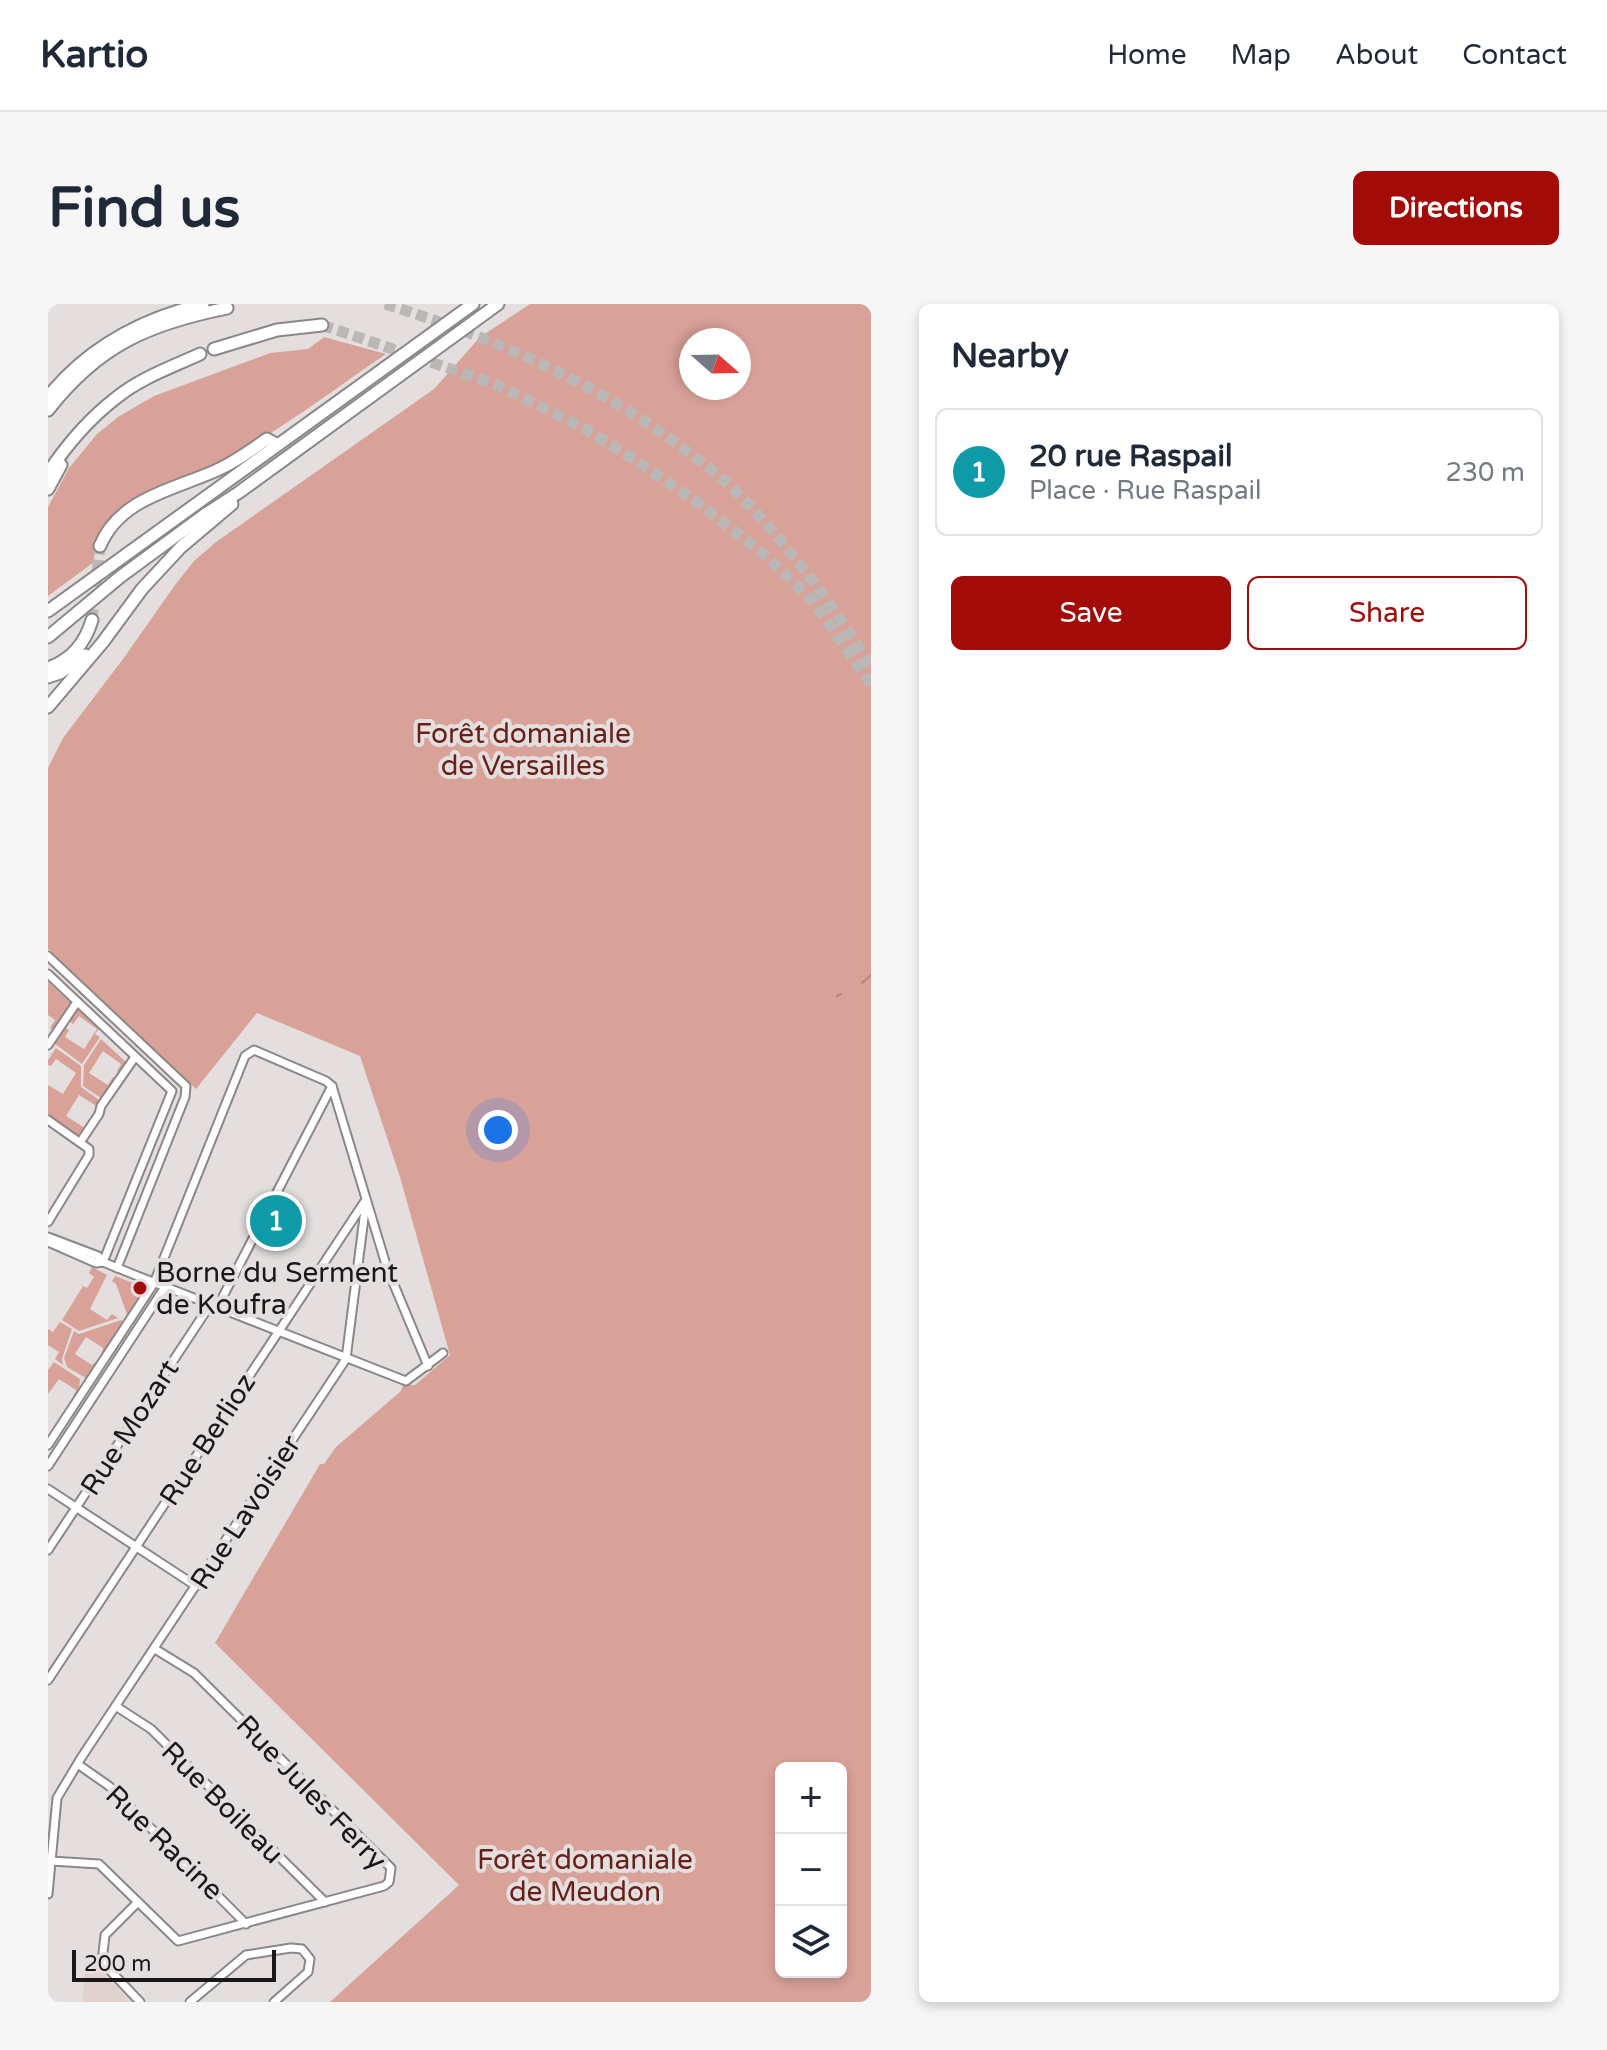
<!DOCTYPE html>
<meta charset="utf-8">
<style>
body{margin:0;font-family:"Varela Round",sans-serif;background:#f6f6f7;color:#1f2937}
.controls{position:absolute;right:24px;bottom:24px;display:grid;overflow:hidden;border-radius:12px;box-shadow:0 4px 12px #0003}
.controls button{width:72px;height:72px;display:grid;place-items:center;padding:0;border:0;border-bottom:2px solid #e0e1e3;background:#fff;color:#1f2937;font:40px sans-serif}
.compass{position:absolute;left:631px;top:24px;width:72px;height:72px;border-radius:50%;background:#fff;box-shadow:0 4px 12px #0003;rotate:110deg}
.scale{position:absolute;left:24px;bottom:20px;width:204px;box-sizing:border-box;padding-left:8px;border:4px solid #191717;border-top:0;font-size:22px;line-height:28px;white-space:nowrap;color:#191717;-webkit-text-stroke:6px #e4dfde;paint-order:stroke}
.you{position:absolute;left:450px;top:826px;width:28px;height:28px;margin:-20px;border:6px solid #fff;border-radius:50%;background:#1a73e8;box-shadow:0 0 0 12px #1a73e833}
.badge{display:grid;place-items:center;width:52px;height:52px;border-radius:50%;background:#a20b07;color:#fff;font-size:26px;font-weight:700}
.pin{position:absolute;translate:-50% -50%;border:4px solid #fff;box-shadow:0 2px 8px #0006}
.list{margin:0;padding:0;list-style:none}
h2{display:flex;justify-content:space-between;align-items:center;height:104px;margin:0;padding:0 32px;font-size:34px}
h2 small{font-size:26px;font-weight:400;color:#747a83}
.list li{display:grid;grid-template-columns:52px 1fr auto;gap:24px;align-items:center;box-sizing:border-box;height:128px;margin:0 16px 16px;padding:0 16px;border:2px solid #e0e1e3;border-radius:12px}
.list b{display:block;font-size:30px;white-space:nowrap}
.list p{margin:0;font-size:26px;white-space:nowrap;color:#747a83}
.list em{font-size:26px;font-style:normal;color:#747a83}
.actions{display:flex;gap:16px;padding:24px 32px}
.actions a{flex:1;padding:18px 0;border:2px solid #a20b07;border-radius:12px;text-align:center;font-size:28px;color:#a20b07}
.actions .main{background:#a20b07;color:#fff}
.icon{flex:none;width:44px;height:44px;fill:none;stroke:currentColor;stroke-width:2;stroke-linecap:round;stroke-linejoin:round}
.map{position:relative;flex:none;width:823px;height:1698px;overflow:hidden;border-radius:12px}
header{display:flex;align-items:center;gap:48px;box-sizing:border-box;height:112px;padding:0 40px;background:#fff;border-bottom:2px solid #e0e1e3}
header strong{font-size:38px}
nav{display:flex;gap:44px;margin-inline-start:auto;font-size:28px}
.intro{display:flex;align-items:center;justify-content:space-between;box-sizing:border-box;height:192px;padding:0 48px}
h1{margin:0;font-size:56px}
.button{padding:20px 36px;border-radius:12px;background:#a20b07;color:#fff;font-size:28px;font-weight:700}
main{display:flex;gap:48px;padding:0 48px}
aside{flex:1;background:#fff;border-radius:12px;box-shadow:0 4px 12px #0003}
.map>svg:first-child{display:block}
.built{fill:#e0d2cf}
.green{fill:#d9a299;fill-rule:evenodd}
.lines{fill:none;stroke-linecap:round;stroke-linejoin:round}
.stream{stroke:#be837a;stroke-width:2}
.highway-tunnel{stroke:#bbb7b6;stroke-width:11;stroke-dasharray:11 5.5;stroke-linecap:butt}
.minor-casing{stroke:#8c8787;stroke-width:11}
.highway-casing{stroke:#8c8787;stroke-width:15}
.minor{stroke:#fff;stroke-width:7}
.highway{stroke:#fff;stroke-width:11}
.poi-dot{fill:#a20b07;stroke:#e4dfde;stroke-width:3}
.labels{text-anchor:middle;stroke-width:8;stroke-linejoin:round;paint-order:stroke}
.park-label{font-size:28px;fill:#671f17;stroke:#e4dfde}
.poi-label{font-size:28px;fill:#191717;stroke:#e4dfde;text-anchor:start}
.street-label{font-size:28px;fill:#191717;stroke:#e4dfde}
</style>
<header>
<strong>Kartio</strong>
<nav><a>Home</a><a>Map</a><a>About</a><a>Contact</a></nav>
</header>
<div class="intro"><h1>Find us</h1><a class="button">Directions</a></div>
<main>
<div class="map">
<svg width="823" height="1698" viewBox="0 0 823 1698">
<rect width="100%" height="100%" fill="#e4dfde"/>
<polygon class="built" points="45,1661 48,1662 83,1698 34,1698 37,1668"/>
<g class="green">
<path d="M482,0H823V1698H282L411,1581L167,1339L272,1160H276L288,1143L353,1087L355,1081H367L402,1051L352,873L312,752L209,709L148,785L0,645V464L15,434L75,355L127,281L146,257L168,238L386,85L432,33ZM643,36H691V84H643ZM733,1464H793V1668H733Z"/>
<path d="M276,33L338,50C286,85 234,126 178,155C142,174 92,182 63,213C52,225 46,242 46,258L0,292V203L21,164L49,130L70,113L106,92L222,49L260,45Z"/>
<polygon points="0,678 25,701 7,727 2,724 7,716 0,711"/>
<polygon points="30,702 52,723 47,730 52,733 34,760 6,739 16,723 21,726 17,733 36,745 49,725 31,712 25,720 20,717"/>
<polygon points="53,735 80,760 73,771 69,767 73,760 55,747 41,769 60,781 65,773 69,776 56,796 35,782 36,761"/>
<polygon points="8,744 33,762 33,783 54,798 48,812 50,803 31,791 18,812 37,824 42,817 44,818 33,836 0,815 0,781 15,790 28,769 8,755 3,762 0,761 0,756"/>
<polygon points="44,963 59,971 42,1005 59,1016 64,1010 70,1014 31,1027 14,1016 35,982 39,984 46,973 41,969"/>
<polygon points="67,972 88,980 93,991 80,1013 68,980 64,977"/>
<polygon points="73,1016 76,1018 53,1052 55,1044 38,1033 27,1050 44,1061 51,1055 38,1074 19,1063 16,1054 26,1027 31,1030"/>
<polygon points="12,1018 24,1025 14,1055 15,1061 7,1055 11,1048 0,1041 0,1025 5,1028"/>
<polygon points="6,1058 32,1075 31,1086 25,1094 28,1086 11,1075 0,1090 0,1066"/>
</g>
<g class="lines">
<g class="stream">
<polyline points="814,679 823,671"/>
<polyline points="789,692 793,690"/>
</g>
<g class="highway-tunnel">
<path d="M337,0C443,33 549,78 637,146C650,156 664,165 676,176C734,231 780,295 823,362"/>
<polyline points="274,21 447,80 536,124 584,154 652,200 717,251 765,297 823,380"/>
<polyline points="44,316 52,242"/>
</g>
<g class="minor-casing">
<g id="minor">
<polyline points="0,652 138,782 137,793 69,964"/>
<polyline points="0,670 124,787 55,958"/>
<polyline points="0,741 29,698"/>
<polyline points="0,816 41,845 41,851 0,918"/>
<polyline points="33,837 51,810 53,802 87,753"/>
<polyline points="0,933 50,952 55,958 87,971 358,1077 395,1049"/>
<polyline points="0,938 48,959 55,958"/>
<polyline points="169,1004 284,782"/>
<polyline points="0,1141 106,979 197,752 206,746 278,777 284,782 339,964 380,1062"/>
<polyline points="0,1162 117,983"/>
<polyline points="0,1185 148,1282"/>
<polyline points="0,1246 162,1001"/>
<polyline points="0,1376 317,897"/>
<polyline points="69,1403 103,1425 277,1598"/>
<polyline points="31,1461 61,1482 198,1620"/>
<polyline points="3,1557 51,1560 130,1637 336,1582 341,1578 343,1564 146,1369 107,1345"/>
<polyline points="0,1590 9,1494 33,1454 298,1055 318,898"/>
<polyline points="90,1598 57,1631 54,1658 92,1698"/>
<polyline points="142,1698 198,1651 243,1644 254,1645 262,1655 260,1668 226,1698"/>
</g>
</g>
<g class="highway-casing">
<g id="highway">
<polyline points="166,45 229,26 274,21"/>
<path d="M0,93C40,43 93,15 155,0"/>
<path d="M0,106C51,41 100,20 179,4"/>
<path d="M0,169C18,142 42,114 68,94C92,74 124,63 152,50"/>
<polyline points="0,185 13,161"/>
<path d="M52,242C71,195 124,186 167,167C186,159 202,147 219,135L228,140"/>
<polyline points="0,307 425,0"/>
<polyline points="0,333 72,273 159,209 190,189 450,0"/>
<path d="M0,364C23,356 37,340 44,316"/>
<polyline points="0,373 12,369 37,351"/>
<polyline points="0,403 55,338 94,285 133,243 184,200"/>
</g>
</g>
<use href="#minor" class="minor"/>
<use href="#highway" class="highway"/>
</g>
<circle class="poi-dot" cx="92" cy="984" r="8"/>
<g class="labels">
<g class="park-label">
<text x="475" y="439">Forêt domaniale<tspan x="475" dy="32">de Versailles</tspan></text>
<text x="537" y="1565">Forêt domaniale<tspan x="537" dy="32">de Meudon</tspan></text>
</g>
<g class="poi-label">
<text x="108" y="978">Borne du Serment<tspan x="108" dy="32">de Koufra</tspan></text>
</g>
<g class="street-label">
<text transform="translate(81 1123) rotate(-57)" y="10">Rue Mozart</text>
<text transform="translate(159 1135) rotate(-57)" y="10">Rue Berlioz</text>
<text transform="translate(197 1208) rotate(-57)" y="10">Rue Lavoisier</text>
<text transform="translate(264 1488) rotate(46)" y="10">Rue Jules Ferry</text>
<text transform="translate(175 1498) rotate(45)" y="10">Rue Boileau</text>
<text transform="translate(117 1538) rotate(44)" y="10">Rue Racine</text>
</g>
</g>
</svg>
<div class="controls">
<button>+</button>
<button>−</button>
<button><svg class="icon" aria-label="layers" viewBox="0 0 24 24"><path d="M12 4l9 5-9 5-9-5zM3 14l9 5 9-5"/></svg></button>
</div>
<svg class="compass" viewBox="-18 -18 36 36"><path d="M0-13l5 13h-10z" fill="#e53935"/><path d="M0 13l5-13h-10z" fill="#747a83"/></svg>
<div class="scale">200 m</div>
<div class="you"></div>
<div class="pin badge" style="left:228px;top:917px;background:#0f9aa8">1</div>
</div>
<aside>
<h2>Nearby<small></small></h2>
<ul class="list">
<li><span class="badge" style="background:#0f9aa8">1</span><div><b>20 rue Raspail</b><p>Place · Rue Raspail</p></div><em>230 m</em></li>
</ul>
<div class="actions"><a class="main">Save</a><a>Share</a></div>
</aside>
</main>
